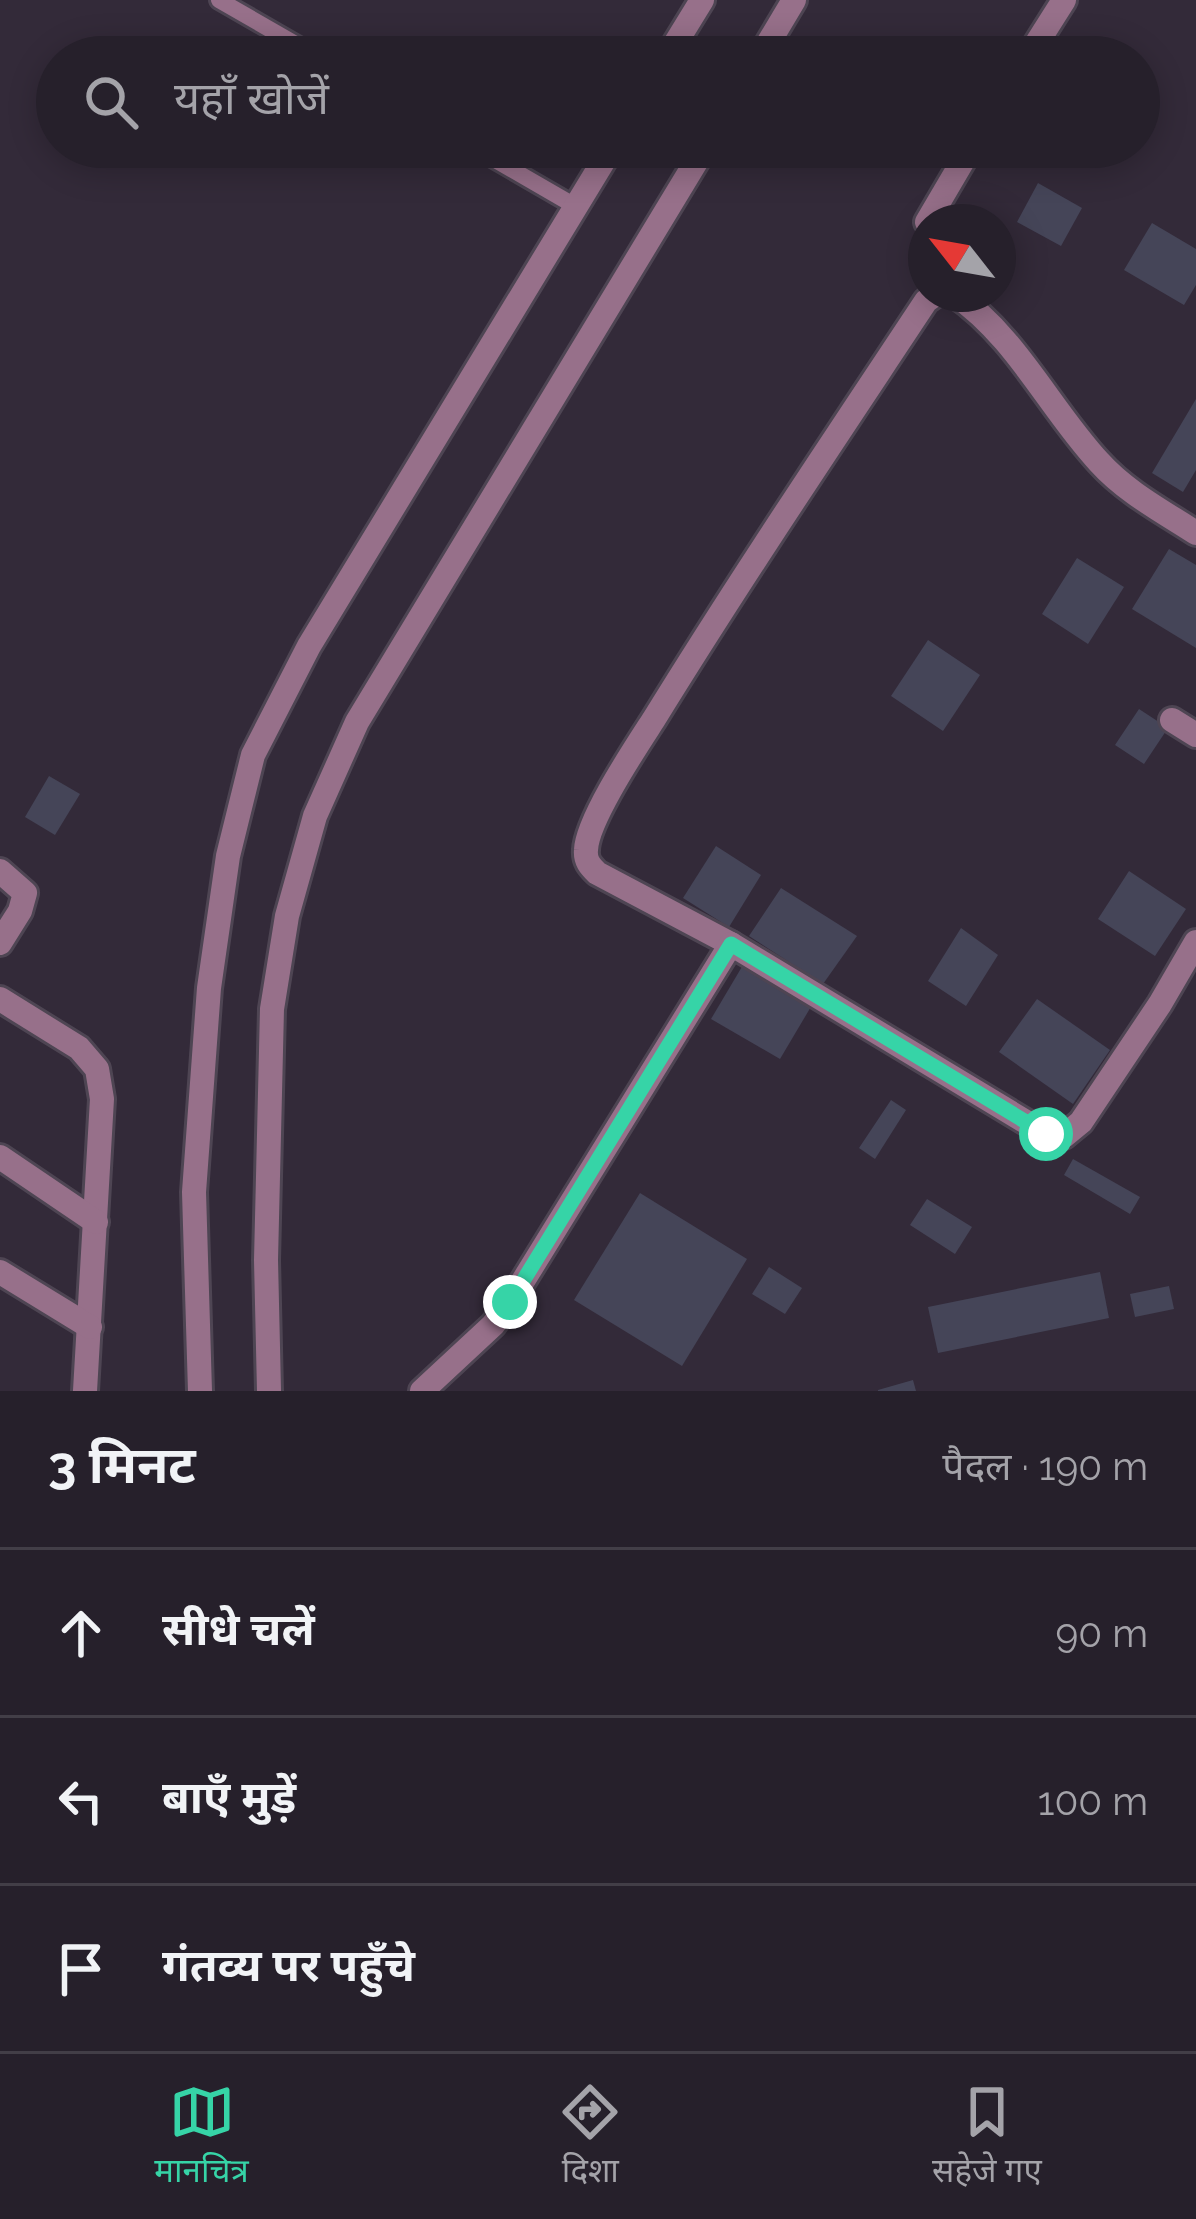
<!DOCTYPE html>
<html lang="hi">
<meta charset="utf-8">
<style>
body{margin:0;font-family:Raleway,"Noto Sans Devanagari",sans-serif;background:#2e2833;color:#f1f3f6}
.compass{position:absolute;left:908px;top:204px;width:108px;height:108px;border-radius:50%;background:#26202b;box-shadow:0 6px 30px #0003;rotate:301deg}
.stop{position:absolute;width:36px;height:36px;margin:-27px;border:9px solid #36d4a7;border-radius:50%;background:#fff}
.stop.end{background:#36d4a7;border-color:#fff;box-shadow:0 3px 12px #0008}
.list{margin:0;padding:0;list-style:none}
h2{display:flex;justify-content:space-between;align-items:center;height:156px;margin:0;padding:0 48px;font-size:51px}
h2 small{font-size:39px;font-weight:400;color:#a4a3a9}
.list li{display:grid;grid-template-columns:78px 1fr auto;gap:36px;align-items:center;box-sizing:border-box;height:168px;padding:0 48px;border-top:3px solid #423e47}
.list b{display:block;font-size:45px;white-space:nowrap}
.list em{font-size:39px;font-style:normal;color:#a4a3a9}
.icon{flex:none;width:66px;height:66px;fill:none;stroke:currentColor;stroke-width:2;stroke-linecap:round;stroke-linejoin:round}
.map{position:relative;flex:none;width:1196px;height:1391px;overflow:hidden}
.search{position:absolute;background:#26202b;box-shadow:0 6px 30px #0003;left:36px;right:36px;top:36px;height:132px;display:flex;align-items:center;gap:30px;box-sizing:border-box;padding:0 42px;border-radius:66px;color:#a4a3a9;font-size:45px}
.sheet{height:660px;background:#26202b}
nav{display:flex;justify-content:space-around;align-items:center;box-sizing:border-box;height:168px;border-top:3px solid #423e47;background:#26202b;font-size:33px;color:#a4a3a9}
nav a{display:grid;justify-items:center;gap:6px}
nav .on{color:#36d4a7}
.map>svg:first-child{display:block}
.building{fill:#454558}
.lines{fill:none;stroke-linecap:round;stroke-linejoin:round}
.service-casing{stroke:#4e4553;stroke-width:22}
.minor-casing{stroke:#4e4553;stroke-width:30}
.tertiary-casing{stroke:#4e4553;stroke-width:30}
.service{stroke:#97708a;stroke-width:16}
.minor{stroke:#97708a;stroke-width:24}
.tertiary{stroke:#97708a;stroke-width:24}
.route{stroke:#36d4a7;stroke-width:15}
</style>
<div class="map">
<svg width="1196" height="1391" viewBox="0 0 1196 1391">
<rect width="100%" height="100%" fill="#332a39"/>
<g class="building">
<polygon points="1038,183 1082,208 1061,246 1017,222"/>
<polygon points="1152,223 1196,249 1196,285 1184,305 1124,270"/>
<polygon points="1196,399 1196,470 1183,492 1152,473"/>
<polygon points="1169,549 1196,565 1196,648 1132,609"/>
<polygon points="1077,558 1124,587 1088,644 1042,614"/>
<polygon points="928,640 980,675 943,731 891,696"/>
<polygon points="1139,709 1168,728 1144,764 1115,745"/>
<polygon points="49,776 80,794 55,835 25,817"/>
<polygon points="716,846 761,875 729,927 683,898"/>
<polygon points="1129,871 1186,909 1155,956 1098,919"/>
<polygon points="781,888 857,936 823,984 749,936"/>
<polygon points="961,928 998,955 966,1006 928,981"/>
<polygon points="743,965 812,1005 780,1059 711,1019"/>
<polygon points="1037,999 1110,1050 1073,1104 999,1052"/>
<polygon points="891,1100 906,1110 875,1159 859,1148"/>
<polygon points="1073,1159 1140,1197 1130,1214 1064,1175"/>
<polygon points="640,1193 747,1259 682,1366 574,1300"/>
<polygon points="927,1199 972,1227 955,1254 910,1225"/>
<polygon points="769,1267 802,1288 785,1314 752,1294"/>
<polygon points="1100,1272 1109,1318 938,1353 928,1307"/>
<polygon points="1169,1286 1174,1309 1135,1317 1130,1294"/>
<polygon points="913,1380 916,1391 878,1391 878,1390"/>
</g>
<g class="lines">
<g class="service-casing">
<g id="service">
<polyline points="219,0 318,57"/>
<polyline points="473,147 575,206"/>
</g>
</g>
<g class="minor-casing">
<g id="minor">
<polyline points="1028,57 1064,0"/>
<polyline points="927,222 971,147"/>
<path d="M936,294L926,301C834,440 741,578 654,719C636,747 587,820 586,850C585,861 590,866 597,873L731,944L1046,1134L1064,1136L1081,1122L1160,1004L1196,942"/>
<path d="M954,294C1016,336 1049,408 1099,462C1126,492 1162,511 1196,533"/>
<polyline points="1172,720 1196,735"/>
<polyline points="0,871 25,893 20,911 0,943"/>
<polyline points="0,999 79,1048 97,1069 102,1099 85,1391"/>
<polyline points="0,1157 96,1222"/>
<polyline points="0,1272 90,1327"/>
<polyline points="422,1391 493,1325 510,1302 731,944"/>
</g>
</g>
<g class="tertiary-casing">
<g id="tertiary">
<polyline points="667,57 702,0"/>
<polyline points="760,57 794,0"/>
<polyline points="200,1391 194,1192 209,988 228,856 253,755 309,646 612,147"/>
<polyline points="269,1391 266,1260 272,1009 287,916 315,816 357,722 705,147"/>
</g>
</g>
<use href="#service" class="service"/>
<use href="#minor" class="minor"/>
<use href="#tertiary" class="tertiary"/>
</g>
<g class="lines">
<polyline class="route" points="510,1302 731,944 1046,1134"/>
</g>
</svg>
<svg class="compass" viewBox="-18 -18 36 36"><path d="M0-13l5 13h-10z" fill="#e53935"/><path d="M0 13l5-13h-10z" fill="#a4a3a9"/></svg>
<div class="stop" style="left:1046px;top:1134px"></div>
<div class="stop end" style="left:510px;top:1302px"></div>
<div class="search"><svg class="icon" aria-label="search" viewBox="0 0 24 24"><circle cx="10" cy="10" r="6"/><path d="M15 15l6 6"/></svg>यहाँ खोजें</div>
</div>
<section class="sheet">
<h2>3 मिनट<small>पैदल · 190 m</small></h2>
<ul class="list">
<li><svg class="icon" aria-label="ahead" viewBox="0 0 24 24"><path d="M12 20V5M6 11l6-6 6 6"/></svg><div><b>सीधे चलें</b></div><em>90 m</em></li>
<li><svg class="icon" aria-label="left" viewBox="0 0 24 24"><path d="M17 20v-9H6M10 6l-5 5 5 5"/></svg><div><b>बाएँ मुड़ें</b></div><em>100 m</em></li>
<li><svg class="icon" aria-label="arrive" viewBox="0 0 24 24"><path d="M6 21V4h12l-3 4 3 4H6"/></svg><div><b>गंतव्य पर पहुँचे</b></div></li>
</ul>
</section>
<nav>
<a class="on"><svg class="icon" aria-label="map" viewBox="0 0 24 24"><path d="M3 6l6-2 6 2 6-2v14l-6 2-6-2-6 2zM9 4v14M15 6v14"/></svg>मानचित्र</a>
<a><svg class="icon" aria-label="directions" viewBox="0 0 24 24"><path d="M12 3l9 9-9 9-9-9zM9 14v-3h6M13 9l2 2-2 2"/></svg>दिशा</a>
<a><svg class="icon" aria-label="saved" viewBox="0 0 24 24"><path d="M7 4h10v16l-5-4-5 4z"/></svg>सहेजे गए</a>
</nav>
